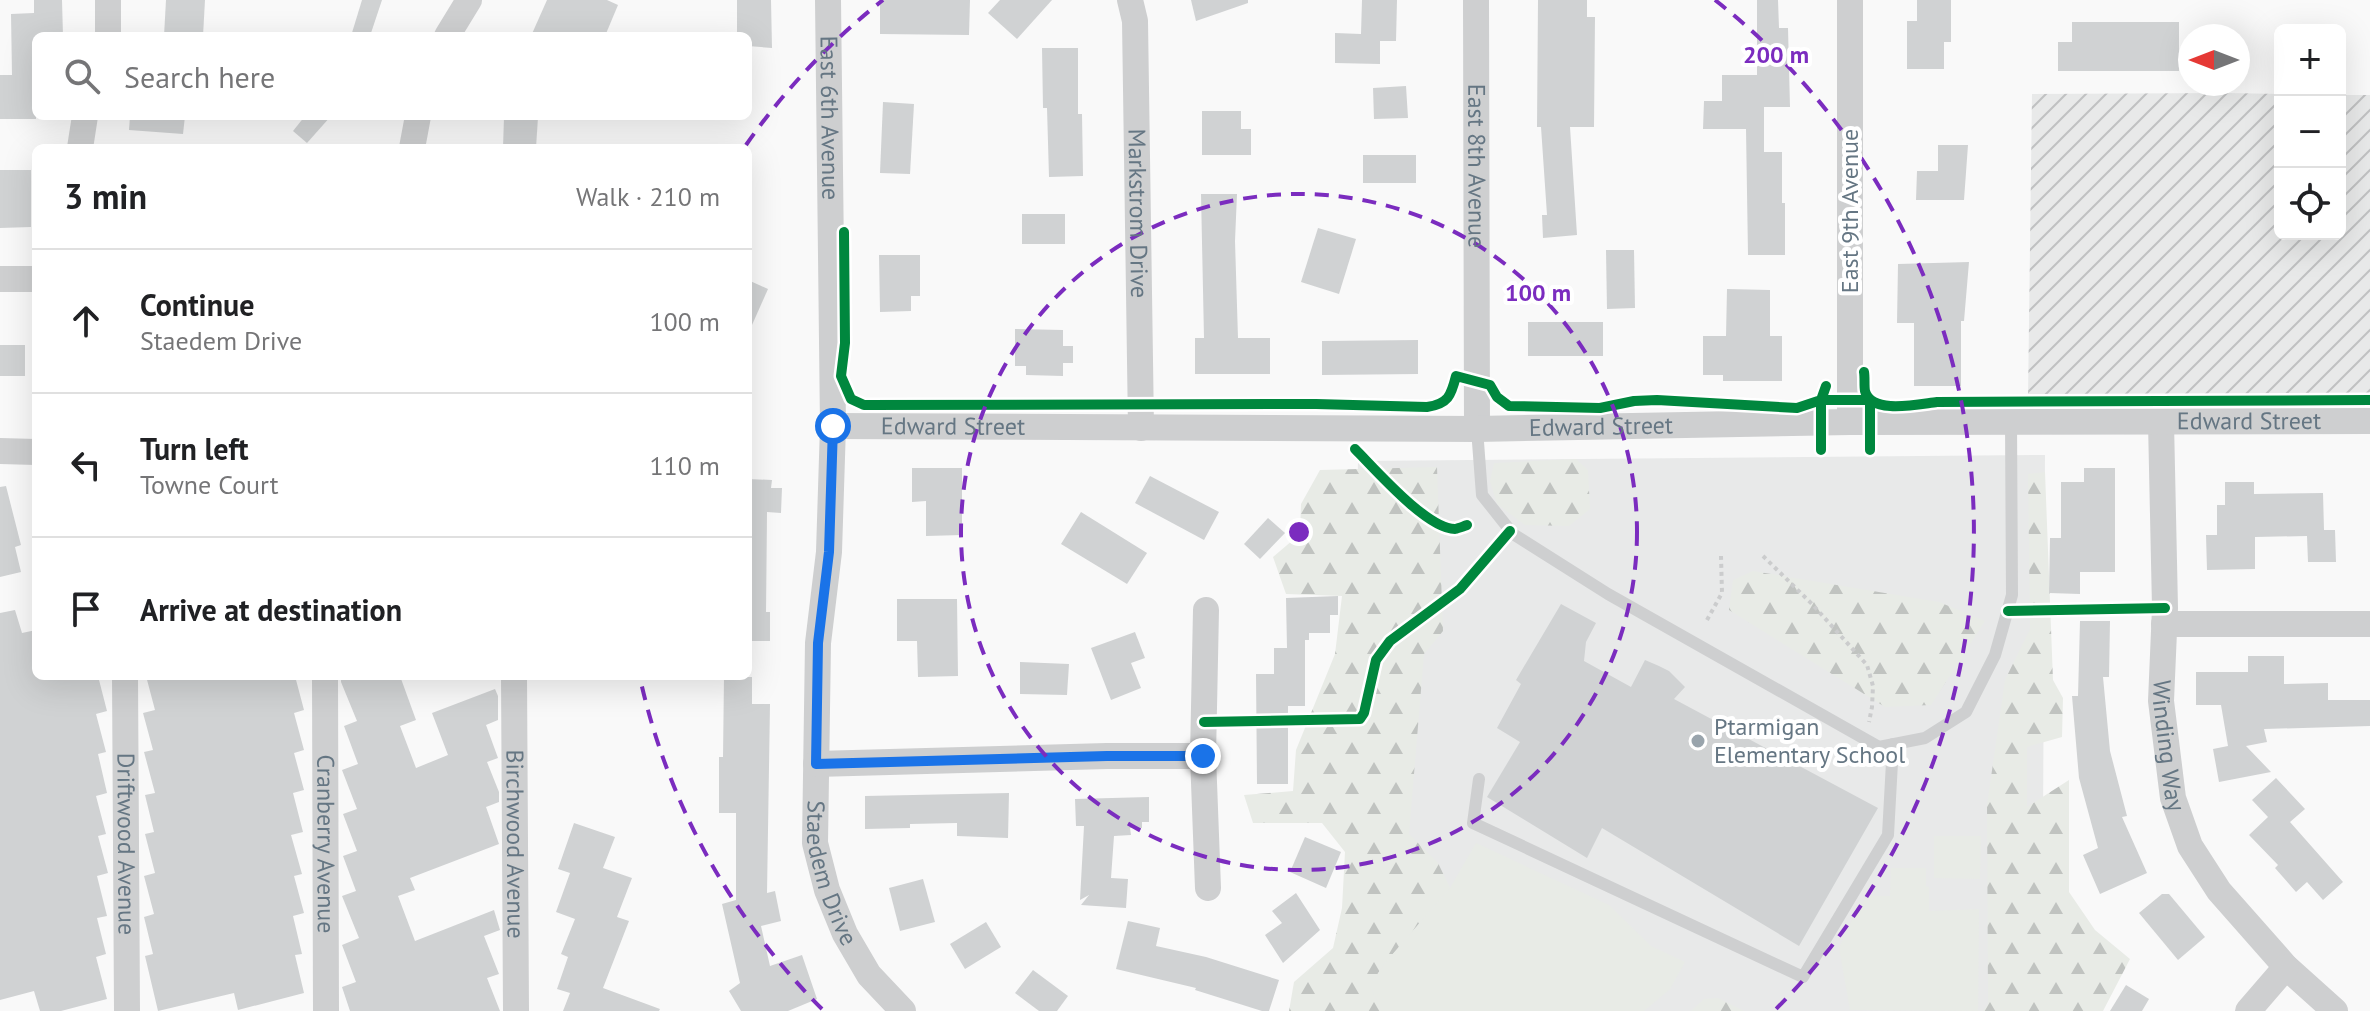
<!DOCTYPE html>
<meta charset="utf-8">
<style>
body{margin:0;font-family:"PT Sans",sans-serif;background:#f2f2f2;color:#202124}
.controls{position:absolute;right:24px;top:24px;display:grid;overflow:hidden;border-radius:12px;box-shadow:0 8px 32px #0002}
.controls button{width:72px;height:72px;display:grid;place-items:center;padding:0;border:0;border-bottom:2px solid #e0e0e0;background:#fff;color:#202124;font:40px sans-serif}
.compass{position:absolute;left:2178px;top:24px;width:72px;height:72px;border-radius:50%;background:#fff;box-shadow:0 8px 32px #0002;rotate:270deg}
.stop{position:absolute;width:24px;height:24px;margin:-18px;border:6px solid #1a73e8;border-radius:50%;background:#fff}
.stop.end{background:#1a73e8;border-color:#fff;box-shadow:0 2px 8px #0008}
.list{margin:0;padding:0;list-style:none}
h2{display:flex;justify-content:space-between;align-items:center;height:104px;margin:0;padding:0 32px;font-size:34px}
h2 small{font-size:26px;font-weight:400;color:#757577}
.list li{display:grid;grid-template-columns:52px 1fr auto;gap:24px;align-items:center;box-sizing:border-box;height:144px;padding:0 32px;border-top:2px solid #e0e0e0}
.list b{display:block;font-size:30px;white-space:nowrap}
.list p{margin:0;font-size:26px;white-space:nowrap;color:#757577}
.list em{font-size:26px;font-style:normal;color:#757577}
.icon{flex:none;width:44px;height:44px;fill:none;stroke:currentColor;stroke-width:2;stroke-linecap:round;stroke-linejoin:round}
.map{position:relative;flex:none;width:2370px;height:1011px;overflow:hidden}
.search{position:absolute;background:#fff;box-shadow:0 8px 32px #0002;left:32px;top:32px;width:720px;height:88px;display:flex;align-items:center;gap:20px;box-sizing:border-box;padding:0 28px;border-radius:12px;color:#757577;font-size:30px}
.panel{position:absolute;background:#fff;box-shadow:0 8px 32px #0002;left:32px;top:144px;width:720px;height:536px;border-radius:12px}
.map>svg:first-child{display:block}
.built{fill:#e8e9e9}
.industrial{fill:url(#industrial-furrows)}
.forest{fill:url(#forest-firs)}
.park{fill:#e8ebe6}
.building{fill:#d0d2d3}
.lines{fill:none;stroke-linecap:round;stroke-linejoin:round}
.path{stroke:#cbcccd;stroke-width:4;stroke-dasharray:4 4;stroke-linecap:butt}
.lane{stroke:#cecfd0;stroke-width:12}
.street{stroke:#cecfd0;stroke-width:26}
.cycleway-casing{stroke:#fff;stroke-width:15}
.cycleway{stroke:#00873e;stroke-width:10}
.route{stroke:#1a73e8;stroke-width:10}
.ring{fill:none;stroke:#7b2cbf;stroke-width:4;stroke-dasharray:14 10}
.poi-dot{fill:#99a4ac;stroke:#fff;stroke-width:3}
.labels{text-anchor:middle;stroke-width:8;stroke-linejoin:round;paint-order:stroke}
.street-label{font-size:24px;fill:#657683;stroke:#fff}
.poi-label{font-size:24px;fill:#657683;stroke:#fff;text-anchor:start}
.centre{fill:#7b2cbf;stroke:#fff;stroke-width:4}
.ring-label{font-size:24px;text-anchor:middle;font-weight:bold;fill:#7b2cbf;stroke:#fff;stroke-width:8;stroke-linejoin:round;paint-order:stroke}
</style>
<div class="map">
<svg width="2370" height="1011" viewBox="0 0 2370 1011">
<defs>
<pattern id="industrial-furrows" width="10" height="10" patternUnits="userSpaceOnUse" patternTransform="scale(2)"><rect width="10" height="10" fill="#e8e9e9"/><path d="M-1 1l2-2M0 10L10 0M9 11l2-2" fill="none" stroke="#c0c1c2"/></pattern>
<pattern id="forest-firs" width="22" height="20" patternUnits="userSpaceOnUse" patternTransform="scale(2)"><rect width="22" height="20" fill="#e8ebe6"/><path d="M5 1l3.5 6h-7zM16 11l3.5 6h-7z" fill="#c0c3c0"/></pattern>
</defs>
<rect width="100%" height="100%" fill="#f9f9f9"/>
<polygon class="built" points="2045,455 2042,1011 1347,1011 1358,461"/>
<polygon class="industrial" points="2227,93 2280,94 2280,234 2340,234 2340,95 2370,95 2370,398 2028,399 2032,94"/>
<g class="forest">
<polygon points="1576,459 1588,470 1590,509 1569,526 1525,525 1497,504 1490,481 1494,463"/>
<polygon points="1437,467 1443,631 1424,654 1409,834 1438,863 1450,888 1385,963 1370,985 1381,1011 1289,1011 1294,982 1333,948 1342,908 1345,852 1322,823 1253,823 1244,795 1293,791 1296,750 1335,654 1342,596 1286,594 1273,557 1300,534 1301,504 1320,470"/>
<polygon points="2045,472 2053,680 2063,698 2062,737 2027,747 2027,807 2069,780 2069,892 2095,930 2130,959 2103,1011 1983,1011 1988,1004 1987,805 2005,680 2030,629 2028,474"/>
<polygon points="1753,571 1939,602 1985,621 1931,705 1885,707 1729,610 1733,580"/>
<polygon points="1718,998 1744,1011 1691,1011 1704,999"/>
</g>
<g class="park">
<polygon points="1934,836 1981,836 1980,879 1934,878"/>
<polygon points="1476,843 1609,905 1651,946 1685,962 1670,989 1644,1011 1381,1011 1370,985 1385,963 1450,888"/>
<polygon points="1891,868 1926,868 1926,886 1929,887 1929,911 1979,909 1978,1011 1850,1010 1839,948 1855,913 1867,896 1890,896"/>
</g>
<g class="building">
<polygon points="34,0 62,0 63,36 36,36 36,119 0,119 0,75 12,75 11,14 34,13"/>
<polygon points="166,0 205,0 203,36 164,36"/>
<polygon points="362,0 382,0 370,36 351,36"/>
<polygon points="547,0 607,0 618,5 605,36 531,36"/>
<polygon points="737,0 771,0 772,48 748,46 748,36 737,36"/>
<polygon points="880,0 970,0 969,35 880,34"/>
<polygon points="1000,0 1052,0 1017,39 988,13"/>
<polygon points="1191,0 1248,0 1248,3 1196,21"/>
<polygon points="1362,0 1397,0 1396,41 1380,41 1380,64 1335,63 1335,33 1361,34"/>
<polygon points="1538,0 1587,0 1587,17 1595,17 1594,127 1570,127 1577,235 1543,238 1542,215 1547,215 1541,127 1537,127"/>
<polygon points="1757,0 1778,0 1779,28 1788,28 1790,107 1764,107 1764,152 1782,152 1782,203 1785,203 1785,255 1748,255 1746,129 1703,129 1704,101 1722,101 1722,75 1757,75"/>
<polygon points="1917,0 1951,0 1951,42 1944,42 1944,69 1907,69 1907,21 1917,21"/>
<polygon points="2072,22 2179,22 2179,71 2058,71 2058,42 2072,42"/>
<polygon points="1042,48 1078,48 1078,114 1082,114 1083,176 1049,177 1047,108 1043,108"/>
<polygon points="1406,86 1408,118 1374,119 1373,88"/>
<polygon points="883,102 914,104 910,174 880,173"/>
<polygon points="1202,111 1241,111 1241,129 1251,129 1251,155 1202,155"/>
<polygon points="130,116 185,116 183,134 129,130"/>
<polygon points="305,116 331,116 307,143 293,131"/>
<polygon points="504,116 538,117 536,148 503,148"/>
<polygon points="1938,145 1968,145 1964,200 1916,200 1917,171 1938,171"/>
<rect x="1363" y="155" width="53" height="28"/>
<polygon points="0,170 31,170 31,227 0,228"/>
<polygon points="1201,194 1237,194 1235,241 1238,338 1270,338 1270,374 1195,374 1195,338 1204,338"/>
<rect x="1022" y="214" width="43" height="30"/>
<polygon points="1318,228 1356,239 1339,294 1301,282"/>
<polygon points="1606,250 1634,250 1635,308 1607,309"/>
<polygon points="879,255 920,255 920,296 911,296 911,311 880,312"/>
<polygon points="1969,262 1964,321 1961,321 1961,386 1914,386 1914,323 1897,323 1898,264"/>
<polygon points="748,280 768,289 748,334"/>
<polygon points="1727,289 1770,290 1770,336 1782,336 1782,381 1723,381 1723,375 1703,375 1703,336 1726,336"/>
<rect x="1528" y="322" width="75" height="34"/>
<polygon points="1015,329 1063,330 1063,346 1073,346 1073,363 1063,363 1063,376 1026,375 1026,366 1015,366"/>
<polygon points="1418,340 1418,374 1322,375 1322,341"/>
<rect x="0" y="345" width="25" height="31"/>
<polygon points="912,468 962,468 962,535 926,536 926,501 912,502"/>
<polygon points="2084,468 2115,468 2115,572 2080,572 2080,594 2049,593 2050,538 2061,538 2061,482 2084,482"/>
<polygon points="1150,476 1219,512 1204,540 1135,503"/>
<polygon points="748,479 772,480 771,488 782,488 781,513 767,512 766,612 770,612 770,641 748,641"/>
<polygon points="2225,482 2254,482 2254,494 2323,493 2324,530 2335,530 2336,562 2308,562 2307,536 2255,537 2255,569 2207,570 2206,535 2217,535 2217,505 2225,505"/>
<polygon points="6,486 21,545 15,547 21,572 0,577 0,487"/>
<polygon points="1081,512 1147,553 1127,584 1061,544"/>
<polygon points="1268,518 1285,533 1260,559 1244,544"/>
<polygon points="1338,596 1338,615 1330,615 1330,633 1309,633 1309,640 1305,640 1305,706 1288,706 1288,784 1257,784 1256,674 1274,674 1274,648 1287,648 1286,598"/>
<polygon points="897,599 957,599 958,676 918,677 917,641 897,641"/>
<polygon points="1561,604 1596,623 1586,642 1584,661 1631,687 1645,660 1659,666 1669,671 1685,687 1674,699 1878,808 1799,946 1602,828 1587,858 1487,797 1520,742 1497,728 1521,684 1516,680"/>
<polygon points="15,610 22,633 36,630 36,676 98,676 107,711 96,714 106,752 98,754 107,793 96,796 106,834 98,836 108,873 97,876 107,916 97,918 106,954 96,957 107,999 61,1011 40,1011 34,991 0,1000 0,613"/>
<polygon points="2080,621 2110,621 2109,677 2103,677 2110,751 2127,816 2122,817 2147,873 2100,894 2083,855 2098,848 2079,778 2072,696 2078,696"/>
<polygon points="1135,632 1145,658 1131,663 1141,688 1111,700 1091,648"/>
<polygon points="2248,656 2284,656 2284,684 2328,683 2328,700 2370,700 2370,726 2264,729 2267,742 2246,746 2271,772 2219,782 2213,749 2228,746 2221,705 2196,705 2196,672 2248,672"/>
<polygon points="1020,662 1069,664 1067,695 1020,694"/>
<polygon points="146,676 295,676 304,710 294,713 304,750 294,753 304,790 293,793 303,832 291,835 302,874 294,876 304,913 293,916 302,954 295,955 304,993 238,1010 234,993 158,1011 145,956 153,954 144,917 154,914 144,876 155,873 145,834 154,832 145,795 155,793 144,752 153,750 143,713 155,710"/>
<polygon points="341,676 400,676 416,720 400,726 416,768 448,755 432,713 495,689 498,696 498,720 486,725 498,758 487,762 499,792 499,802 486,807 499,844 410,878 415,890 398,896 415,941 494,910 500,930 484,936 499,974 487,978 500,1011 350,1011 342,987 356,982 342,945 359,938 342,896 356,891 343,856 357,851 343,814 357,809 342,770 358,764 344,726 357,721 341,682"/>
<polygon points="724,677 752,677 752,704 770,704 767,893 775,891 781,921 761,926 770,966 802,955 817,999 788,1011 741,1011 729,991 740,983 722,904 736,900 736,813 719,813 719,757 723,757"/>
<polygon points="2276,778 2305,809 2290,822 2343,882 2323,900 2307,882 2296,892 2275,868 2278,865 2249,835 2268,817 2252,800"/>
<polygon points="1009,793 1008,838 957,836 957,823 910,824 910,828 865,829 865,796"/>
<polygon points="1149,797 1149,822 1142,822 1142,828 1130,828 1131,835 1114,836 1111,878 1128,879 1126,908 1081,905 1089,895 1080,900 1084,826 1076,826 1075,799"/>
<polygon points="574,823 615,837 603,868 632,878 617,917 629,921 603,988 660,1009 659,1011 563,1011 570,993 557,989 568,957 561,954 575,919 556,912 570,873 558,869"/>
<polygon points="1305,837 1341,852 1326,888 1290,872"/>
<polygon points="923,879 935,922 900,931 889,888"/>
<polygon points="1296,893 1320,930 1283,963 1265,935 1282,923 1272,911"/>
<polygon points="2162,894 2169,894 2205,937 2178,960 2139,913"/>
<polygon points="1128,921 1160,928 1156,946 1206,957 1279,980 1269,1011 1262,1011 1195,990 1196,988 1116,969"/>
<polygon points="986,922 1001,947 965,969 950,944"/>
<polygon points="1033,970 1068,996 1057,1011 1039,1011 1015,993"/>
<polygon points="2126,985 2149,999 2142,1011 2110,1011"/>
</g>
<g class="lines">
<g class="path">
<polyline points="1763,556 1812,604 1867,665 1873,686 1872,707 1869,722"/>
<polyline points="1707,620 1722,593 1721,556"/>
</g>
<g class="lane">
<polyline points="1477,429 1482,495 1513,534 1608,594 1879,747 1925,738 1966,712 1995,655 2012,595 2011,422"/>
<polyline points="1479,779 1473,823 1803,977 1888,835 1893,744"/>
</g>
<g class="street">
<polyline points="108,0 108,36"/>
<path id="s1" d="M828,0L833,426L829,552L818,643L815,843L827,890L845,934L869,975L903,1011"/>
<path id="s2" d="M1130,0L1135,21L1141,428"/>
<path id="s3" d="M1476,0L1477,429"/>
<polyline points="1850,0 1850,422"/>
<polyline points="447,36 469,0"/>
<polyline points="80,148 85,116"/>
<polyline points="412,148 418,116"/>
<polyline points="0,279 36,279"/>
<path id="s4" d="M2161,422L2165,608L2161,701L2173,798L2190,846L2219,891L2286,967L2335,1011"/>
<path id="s5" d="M833,426L1477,429L1850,422L2370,421"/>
<polyline points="0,451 36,452"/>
<polyline points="1206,610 1203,756 1208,888"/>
<polyline points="2164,624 2370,624"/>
<path id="s6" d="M125,676L127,1011"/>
<path id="s7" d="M325,676L326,1011"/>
<path id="s8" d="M514,676L516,1011"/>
<polyline points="816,764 1107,756 1203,756"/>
<polyline points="2248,1011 2286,967"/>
</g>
<g class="cycleway-casing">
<g id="cycleway">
<path d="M844,232L845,343L841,376L851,399L864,405L1316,404L1427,407C1448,404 1451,396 1456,376L1490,385L1497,397L1509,406L1600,408L1634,401L1657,400L1797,408L1821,400L1826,386"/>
<path d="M1864,372C1865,377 1864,386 1865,391C1871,415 1919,404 1937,402L2370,400"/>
<path d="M1355,449C1375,469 1427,529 1455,529C1456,529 1465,526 1467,525"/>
<polyline points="1821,450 1821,400 1870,400 1870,450"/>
<polyline points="2008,611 2165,608"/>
<polyline points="1204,722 1360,719 1364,713 1376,660 1390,641 1460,589 1510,531"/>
</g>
</g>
<use href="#cycleway" class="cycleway"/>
</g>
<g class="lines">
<polyline class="route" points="833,426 829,552 818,643 816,764 1107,756 1203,756"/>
</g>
<g class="ring">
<circle cx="1299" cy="532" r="338"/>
<path d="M822 1009A675 675 0 0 1 640 678M746 145A675 675 0 0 1 883 0M1715 0A675 675 0 0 1 1776 1009"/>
</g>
<circle class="poi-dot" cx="1698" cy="741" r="8"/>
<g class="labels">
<g class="street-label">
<text dy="8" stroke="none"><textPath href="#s1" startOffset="118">East 6th Avenue</textPath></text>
<text dy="8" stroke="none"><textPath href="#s3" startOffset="166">East 8th Avenue</textPath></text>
<text transform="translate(1850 211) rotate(-90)" y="8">East 9th Avenue</text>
<text dy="8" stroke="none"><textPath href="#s2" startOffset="214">Markstrom Drive</textPath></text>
<text dy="8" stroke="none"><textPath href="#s5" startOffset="1416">Edward Street</textPath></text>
<text dy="8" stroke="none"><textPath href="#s5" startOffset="120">Edward Street</textPath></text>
<text dy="8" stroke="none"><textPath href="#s5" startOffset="768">Edward Street</textPath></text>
<text dy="8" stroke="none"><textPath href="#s4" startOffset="324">Winding Way</textPath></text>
<text dy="8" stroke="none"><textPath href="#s6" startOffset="168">Driftwood Avenue</textPath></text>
<text dy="8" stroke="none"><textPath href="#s7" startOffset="168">Cranberry Avenue</textPath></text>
<text dy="8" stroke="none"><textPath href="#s8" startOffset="168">Birchwood Avenue</textPath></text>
<text dy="8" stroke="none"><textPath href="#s1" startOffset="876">Staedem Drive</textPath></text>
</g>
<g class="poi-label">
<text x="1714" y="735">Ptarmigan<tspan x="1714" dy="28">Elementary School</tspan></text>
</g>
</g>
<circle cx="1299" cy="532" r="12" class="centre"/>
<g class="ring-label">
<text x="1776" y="63">200 m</text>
<text x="1538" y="301">100 m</text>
</g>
</svg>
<div class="controls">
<button>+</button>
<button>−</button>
<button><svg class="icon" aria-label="locate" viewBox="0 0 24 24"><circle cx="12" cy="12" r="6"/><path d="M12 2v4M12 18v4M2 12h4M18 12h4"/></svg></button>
</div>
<svg class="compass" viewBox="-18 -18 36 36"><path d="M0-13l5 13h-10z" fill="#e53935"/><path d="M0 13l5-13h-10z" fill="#757577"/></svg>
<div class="stop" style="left:833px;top:426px"></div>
<div class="stop end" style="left:1203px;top:756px"></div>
<div class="search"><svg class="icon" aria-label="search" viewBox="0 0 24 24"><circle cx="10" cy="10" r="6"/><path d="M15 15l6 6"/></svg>Search here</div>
<section class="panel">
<h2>3 min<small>Walk · 210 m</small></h2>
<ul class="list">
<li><svg class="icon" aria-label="ahead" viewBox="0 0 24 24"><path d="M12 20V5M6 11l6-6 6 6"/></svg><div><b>Continue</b><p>Staedem Drive</p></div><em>100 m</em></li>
<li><svg class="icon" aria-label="left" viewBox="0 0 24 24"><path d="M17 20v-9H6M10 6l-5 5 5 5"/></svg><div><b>Turn left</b><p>Towne Court</p></div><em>110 m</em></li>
<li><svg class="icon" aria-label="arrive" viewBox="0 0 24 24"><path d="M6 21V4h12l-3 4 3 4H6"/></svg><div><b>Arrive at destination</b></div></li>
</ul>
</section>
</div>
